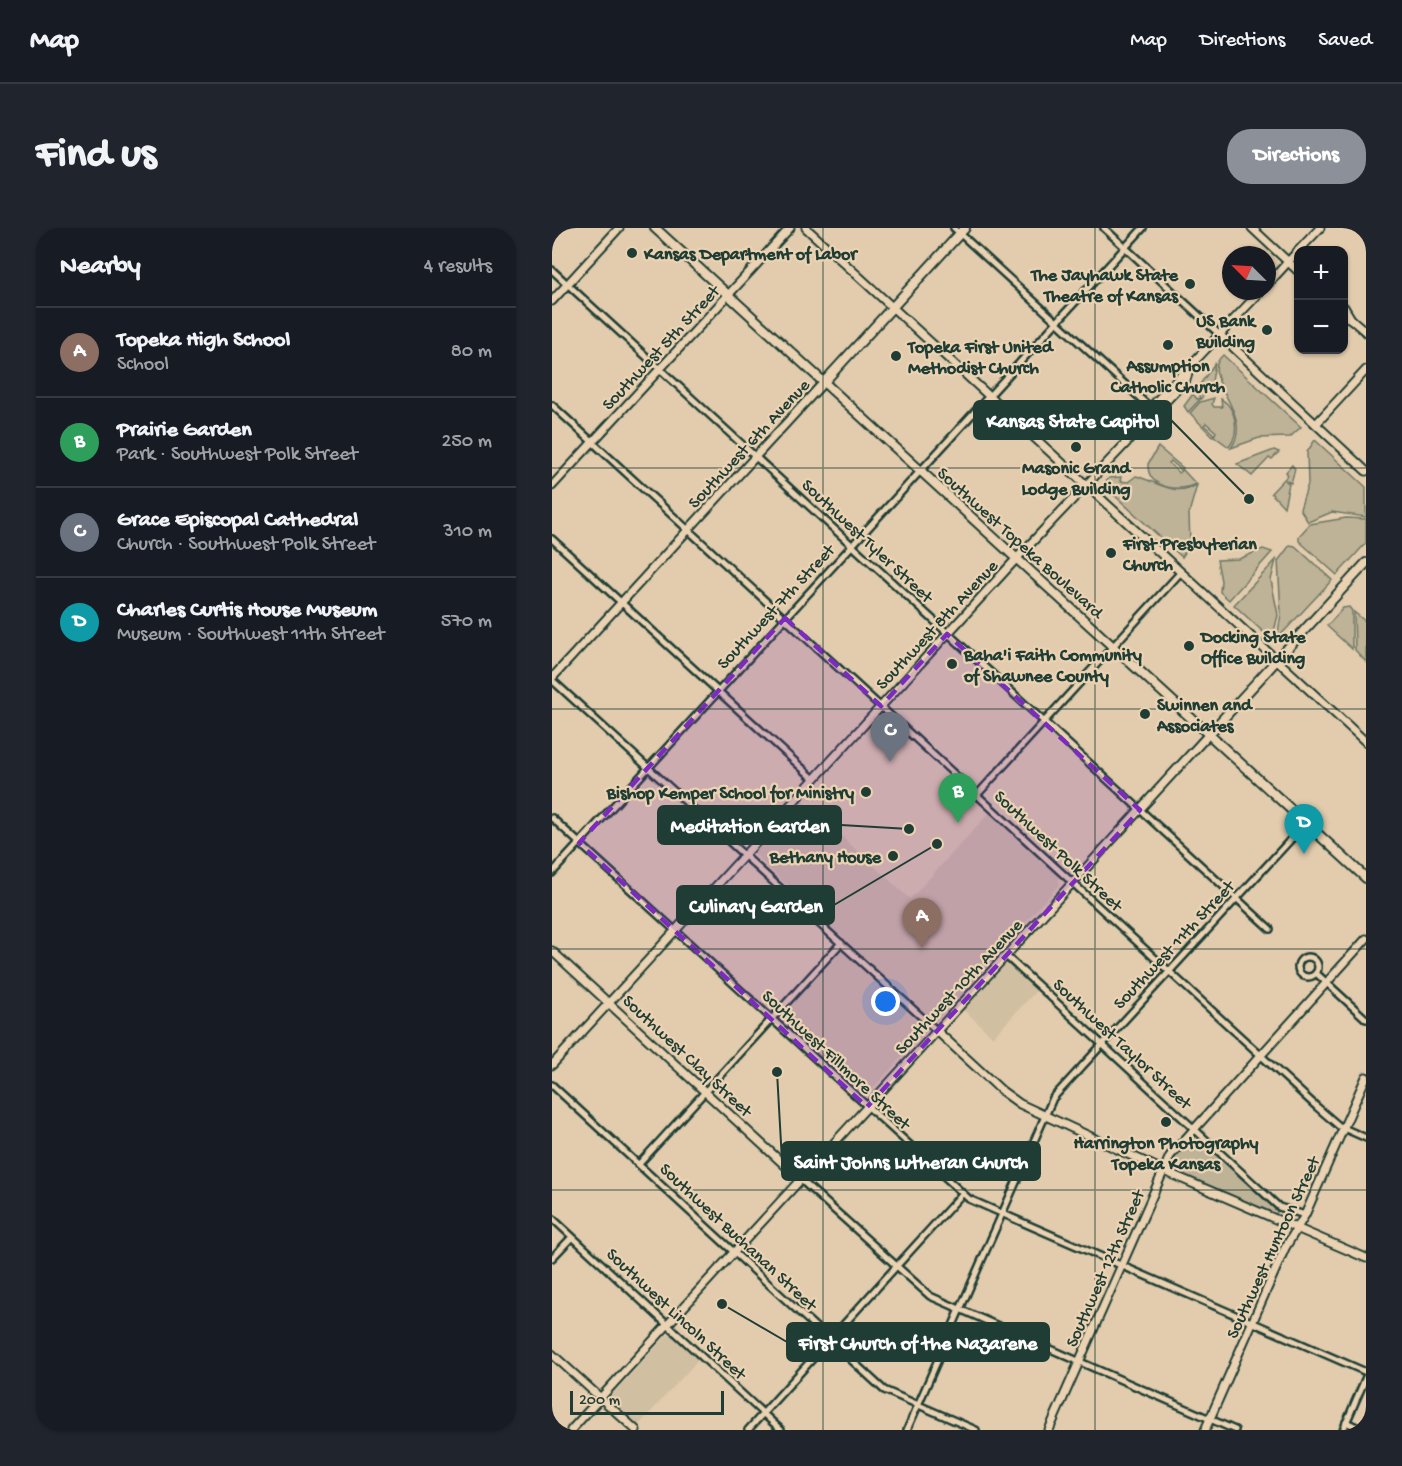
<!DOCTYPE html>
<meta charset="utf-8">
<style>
body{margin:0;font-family:"Gochi Hand",sans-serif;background:#20242c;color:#f1f3f6}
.controls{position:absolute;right:18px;top:18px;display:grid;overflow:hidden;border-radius:12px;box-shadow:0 2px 4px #0004}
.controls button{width:54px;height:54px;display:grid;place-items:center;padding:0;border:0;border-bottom:2px solid #363941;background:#171b24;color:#f1f3f6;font:30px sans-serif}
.compass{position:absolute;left:670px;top:18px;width:54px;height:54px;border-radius:50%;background:#171b24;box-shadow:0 2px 4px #0004;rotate:294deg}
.scale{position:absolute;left:18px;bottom:15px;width:154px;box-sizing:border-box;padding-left:6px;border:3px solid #1f3d34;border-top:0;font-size:16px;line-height:21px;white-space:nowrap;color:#1f3d34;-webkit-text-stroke:4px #ead2b2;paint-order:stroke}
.you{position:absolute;left:334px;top:774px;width:21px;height:21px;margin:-15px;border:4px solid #fff;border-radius:50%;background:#1a73e8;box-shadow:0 0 0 9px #1a73e833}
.badge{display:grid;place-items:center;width:39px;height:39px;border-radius:50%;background:#8c9099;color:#fff;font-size:20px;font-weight:700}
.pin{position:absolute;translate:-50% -50px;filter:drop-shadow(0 2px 3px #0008)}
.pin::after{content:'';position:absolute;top:32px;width:21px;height:18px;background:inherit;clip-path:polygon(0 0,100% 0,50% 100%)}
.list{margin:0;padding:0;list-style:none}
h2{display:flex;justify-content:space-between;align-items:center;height:78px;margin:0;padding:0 24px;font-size:26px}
h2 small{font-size:20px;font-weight:400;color:#9ea1a6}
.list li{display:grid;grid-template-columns:39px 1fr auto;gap:18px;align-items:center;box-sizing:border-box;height:90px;padding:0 24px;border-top:2px solid #363941}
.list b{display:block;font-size:22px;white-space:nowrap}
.list p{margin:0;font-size:20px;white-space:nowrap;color:#9ea1a6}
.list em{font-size:20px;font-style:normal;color:#9ea1a6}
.map{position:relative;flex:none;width:814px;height:1202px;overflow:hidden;border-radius:24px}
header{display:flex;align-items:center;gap:36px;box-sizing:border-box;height:84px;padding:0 30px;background:#171b24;border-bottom:2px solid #363941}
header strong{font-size:28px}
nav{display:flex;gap:33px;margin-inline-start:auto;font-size:21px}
.intro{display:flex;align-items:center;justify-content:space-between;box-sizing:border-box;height:144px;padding:0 36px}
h1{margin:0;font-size:42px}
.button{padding:15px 27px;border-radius:24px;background:#8c9099;color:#fff;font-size:21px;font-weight:700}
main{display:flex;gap:36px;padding:0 36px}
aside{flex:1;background:#171b24;border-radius:24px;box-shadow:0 2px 4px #0004}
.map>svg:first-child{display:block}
.built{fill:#d1bfa2}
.green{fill:#beb297;stroke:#6e7866;stroke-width:1.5}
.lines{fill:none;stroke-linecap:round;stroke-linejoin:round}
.street-casing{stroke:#1f3d34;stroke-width:10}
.secondary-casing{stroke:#1f3d34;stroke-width:11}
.primary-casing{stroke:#1f3d34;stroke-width:12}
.street{stroke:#ead2b2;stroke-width:5}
.secondary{stroke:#ead2b2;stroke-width:7}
.primary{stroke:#ead2b2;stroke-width:8}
.marked{fill:#7b2cbf;fill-opacity:0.2;stroke:#7b2cbf;stroke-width:4.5;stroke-dasharray:12 8;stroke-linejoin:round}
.grid{fill:none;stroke:#1f3d34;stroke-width:1.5;stroke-opacity:0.55}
.poi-dot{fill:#1f3d34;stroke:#ead2b2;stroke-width:2}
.labels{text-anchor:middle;stroke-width:4.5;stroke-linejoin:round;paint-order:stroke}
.poi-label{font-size:18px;font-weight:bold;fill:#1f3d34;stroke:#ead2b2;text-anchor:start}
.street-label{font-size:18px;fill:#1f3d34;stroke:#ead2b2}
.leader{fill:none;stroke:#1f3d34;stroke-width:2}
.callout-dot{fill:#1f3d34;stroke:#ead2b2;stroke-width:2}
.callout{fill:#1f3d34;stroke:#1f3d34;stroke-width:2}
.callout-label{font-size:20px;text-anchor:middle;font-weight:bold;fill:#fff}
</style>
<header>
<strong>Map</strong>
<nav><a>Map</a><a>Directions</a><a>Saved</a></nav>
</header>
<div class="intro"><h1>Find us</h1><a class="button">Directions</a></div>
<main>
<aside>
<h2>Nearby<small>4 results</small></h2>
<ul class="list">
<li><span class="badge" style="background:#8d6e63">A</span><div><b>Topeka High School</b><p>School</p></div><em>80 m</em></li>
<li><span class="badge" style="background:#2e9e5b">B</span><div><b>Prairie Garden</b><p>Park · Southwest Polk Street</p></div><em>250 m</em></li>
<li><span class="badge" style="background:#6b7280">C</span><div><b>Grace Episcopal Cathedral</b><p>Church · Southwest Polk Street</p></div><em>310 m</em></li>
<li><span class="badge" style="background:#0f9aa8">D</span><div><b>Charles Curtis House Museum</b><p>Museum · Southwest 11th Street</p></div><em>570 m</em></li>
</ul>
</aside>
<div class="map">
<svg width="814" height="1202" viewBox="0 0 814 1202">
<rect width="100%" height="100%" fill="#e2ccad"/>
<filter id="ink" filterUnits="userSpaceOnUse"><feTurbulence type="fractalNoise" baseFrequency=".0167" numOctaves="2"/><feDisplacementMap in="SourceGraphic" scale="12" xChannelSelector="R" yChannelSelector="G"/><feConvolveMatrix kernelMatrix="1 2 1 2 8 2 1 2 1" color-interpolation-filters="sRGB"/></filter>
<g filter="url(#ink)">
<g class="built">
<polygon points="250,572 358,671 438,584 506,647 508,656 445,725 485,762 441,809 402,773 313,869 226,791 295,714 203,627 204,621"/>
<polygon points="115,1107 121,1108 147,1131 85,1199 60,1175 58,1169"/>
</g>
<g class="green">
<path d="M671,127L749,199L738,209L707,210L679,220C704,185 645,150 671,127Z"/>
<polygon points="663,135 659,160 636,184 632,178 641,166 645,171 648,170 644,162"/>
<path d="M662,170L660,176L662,179H670L669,171C685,180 688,205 677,219L662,208L664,204L654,195L652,197L662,206L660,208L638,185L648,174Z"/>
<polygon points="763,212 814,259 814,289 780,284 756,294 748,281 756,256 755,224"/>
<path d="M606,219L631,240L629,242L619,233L617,235L627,245L631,242L644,256C626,265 595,260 596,236Z"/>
<polygon points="722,222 727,224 720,231 717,230 700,248 685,236"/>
<polygon points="740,237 743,241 739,255 733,252 737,256 732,279 719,265 736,247 734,244"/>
<path d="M584,248C606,254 621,269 645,257L637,285L638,317L630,329L551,257L557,250L569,249L568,253L576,254Z"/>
<polygon points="794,290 814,291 814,315 785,347 747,313 747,308 758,296"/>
<polygon points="738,317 743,318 780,352 725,411 729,386 726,333"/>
<polygon points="711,321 720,324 677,372 668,364 669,353 665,332 687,331"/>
<polygon points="724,332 719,352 726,387 720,412 682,377"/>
<polygon points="797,379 800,383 800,421 775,398 791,380"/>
<polygon points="802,384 814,394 814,434 803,422"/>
<polygon points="643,906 722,978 726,983 723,987 618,941 624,927"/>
</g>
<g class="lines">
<g class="street-casing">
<g id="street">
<polyline points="402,0 600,181"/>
<polyline points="552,0 668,107"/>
<polyline points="0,42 718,701"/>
<polyline points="0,177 765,879 787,898 814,910"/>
<polyline points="0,311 262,551"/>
<polyline points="0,452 385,803"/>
<polyline points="425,567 629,344"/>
<polyline points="0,590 417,971 814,1144"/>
<polyline points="0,645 591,0"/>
<polyline points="454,728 727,979 753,987"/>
<circle cx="756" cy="739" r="10"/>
<polyline points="764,745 814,791"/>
<polyline points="0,857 332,1162 424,1202"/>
<polyline points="87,936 289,715"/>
<polyline points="249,952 378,1068 683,1202"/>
<polyline points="0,990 229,1202"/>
<polyline points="0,1030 20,1009"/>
<polyline points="794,1194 811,1202"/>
<polyline points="196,1202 410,966"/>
<polyline points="355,1202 501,870 754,595"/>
<polyline points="791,1202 814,1149"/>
</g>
</g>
<g class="secondary-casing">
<g id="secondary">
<polyline points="254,0 814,514"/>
<polyline points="700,0 746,43"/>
<polyline points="747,22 768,0"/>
<polyline points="715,57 746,23"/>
<polyline points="0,73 67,0"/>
<polyline points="792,79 799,91"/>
<polyline points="792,88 799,91 814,104"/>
<polyline points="668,107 814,243"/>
<polyline points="764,196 814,142"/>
<polyline points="573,214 579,200 598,180 709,63"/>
<polyline points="0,258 238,0"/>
<polyline points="0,450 272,154"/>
<polyline points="0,723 249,952"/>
<polyline points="385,803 450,863 468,876 619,946 814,1030"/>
<polyline points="0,837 465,330 634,152 638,139"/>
<polyline points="0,1126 84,1202"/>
<polyline points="19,1202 657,506"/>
<polyline points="497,1202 618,928 814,711"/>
<polyline points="653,1202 733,1020 753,987 814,849"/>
</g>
</g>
<g class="primary-casing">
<g id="primary">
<polyline points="103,0 814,650"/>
<polyline points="272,154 413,0"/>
<polyline points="657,506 814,335"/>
</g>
</g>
<use href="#street" class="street"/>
<use href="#secondary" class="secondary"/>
<use href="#primary" class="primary"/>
</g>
</g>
<path class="marked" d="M233,390L329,478L395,406L588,582L315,879L27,615Z"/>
<path class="grid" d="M271,0V1202M543,0V1202M0,240H814M0,481H814M0,721H814M0,962H814"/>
<g class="poi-dot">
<circle cx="80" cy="25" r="6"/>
<circle cx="638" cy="56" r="6"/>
<circle cx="715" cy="102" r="6"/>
<circle cx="616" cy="117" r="6"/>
<circle cx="344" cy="128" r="6"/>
<circle cx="524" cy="219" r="6"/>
<circle cx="559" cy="325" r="6"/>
<circle cx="637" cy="418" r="6"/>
<circle cx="400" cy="436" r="6"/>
<circle cx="593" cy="486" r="6"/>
<circle cx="314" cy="564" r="6"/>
<circle cx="341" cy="628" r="6"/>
<circle cx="614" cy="894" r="6"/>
</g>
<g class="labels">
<g class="poi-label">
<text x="92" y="31">Kansas Department of Labor</text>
<text x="626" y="52" text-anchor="end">The Jayhawk State<tspan x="626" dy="21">Theatre of Kansas</tspan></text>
<text x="703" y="98" text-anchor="end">US Bank<tspan x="703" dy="21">Building</tspan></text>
<text x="356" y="124">Topeka First United<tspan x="356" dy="21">Methodist Church</tspan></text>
<text x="616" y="143" text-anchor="middle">Assumption<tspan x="616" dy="21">Catholic Church</tspan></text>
<text x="524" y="245" text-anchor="middle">Masonic Grand<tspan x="524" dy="21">Lodge Building</tspan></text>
<text x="571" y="321">First Presbyterian<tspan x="571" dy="21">Church</tspan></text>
<text x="649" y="414">Docking State<tspan x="649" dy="21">Office Building</tspan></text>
<text x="412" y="432">Baha'i Faith Community<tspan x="412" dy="21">of Shawnee County</tspan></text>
<text x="605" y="482">Swinnen and<tspan x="605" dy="21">Associates</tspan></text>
<text x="302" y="570" text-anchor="end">Bishop Kemper School for Ministry</text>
<text x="329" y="634" text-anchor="end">Bethany House</text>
<text x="614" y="920" text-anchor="middle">Harrington Photography<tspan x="614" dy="21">Topeka Kansas</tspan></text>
</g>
<g class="street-label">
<text transform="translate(108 119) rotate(-47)" y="6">Southwest 5th Street</text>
<text transform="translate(196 215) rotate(-47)" y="6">Southwest 6th Avenue</text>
<text transform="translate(316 312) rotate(43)" y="6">Southwest Tyler Street</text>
<text transform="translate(469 314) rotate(42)" y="6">Southwest Topeka Boulevard</text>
<text transform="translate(223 378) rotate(-47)" y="6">Southwest 7th Street</text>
<text transform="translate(384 396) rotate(-47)" y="6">Southwest 8th Avenue</text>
<text transform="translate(507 622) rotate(43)" y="6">Southwest Polk Street</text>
<text transform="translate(621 716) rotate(-47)" y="6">Southwest 11th Street</text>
<text transform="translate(406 758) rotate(-47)" y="6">Southwest 10th Avenue</text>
<text transform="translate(571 815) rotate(43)" y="6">Southwest Taylor Street</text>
<text transform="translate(136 827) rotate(43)" y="6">Southwest Clay Street</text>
<text transform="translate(285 831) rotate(43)" y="6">Southwest Fillmore Street</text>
<text transform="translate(187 1008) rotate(43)" y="6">Southwest Buchanan Street</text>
<text transform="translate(720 1019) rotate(-65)" y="6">Southwest Huntoon Street</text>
<text transform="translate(552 1040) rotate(-66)" y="6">Southwest 12th Street</text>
<text transform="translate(125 1085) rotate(43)" y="6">Southwest Lincoln Street</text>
</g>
</g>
<path class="leader" d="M697 271L619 192M357 601L289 597M385 616L282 677M225 844L230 933M170 1076L235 1114"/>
<g class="callout-dot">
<circle cx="697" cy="271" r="6"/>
<circle cx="357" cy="601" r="6"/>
<circle cx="385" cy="616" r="6"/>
<circle cx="225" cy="844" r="6"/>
<circle cx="170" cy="1076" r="6"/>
</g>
<g class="callout">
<rect x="422" y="173" width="197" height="38" rx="6"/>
<rect x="106" y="578" width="183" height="38" rx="6"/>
<rect x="125" y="658" width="157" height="38" rx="6"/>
<rect x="230" y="914" width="258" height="38" rx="6"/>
<rect x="235" y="1095" width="262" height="38" rx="6"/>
</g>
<g class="callout-label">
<text x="521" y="199">Kansas State Capitol</text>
<text x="198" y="604">Meditation Garden</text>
<text x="204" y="684">Culinary Garden</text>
<text x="359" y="940">Saint Johns Lutheran Church</text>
<text x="366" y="1121">First Church of the Nazarene</text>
</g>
</svg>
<div class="controls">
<button>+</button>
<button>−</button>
</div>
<svg class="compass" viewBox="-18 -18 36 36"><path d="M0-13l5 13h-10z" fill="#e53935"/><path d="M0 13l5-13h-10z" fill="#9ea1a6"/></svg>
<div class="scale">200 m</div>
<div class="you"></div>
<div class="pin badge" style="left:370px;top:720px;background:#8d6e63">A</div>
<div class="pin badge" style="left:406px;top:595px;background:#2e9e5b">B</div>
<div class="pin badge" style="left:338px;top:534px;background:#6b7280">C</div>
<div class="pin badge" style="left:752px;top:626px;background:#0f9aa8">D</div>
</div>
</main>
